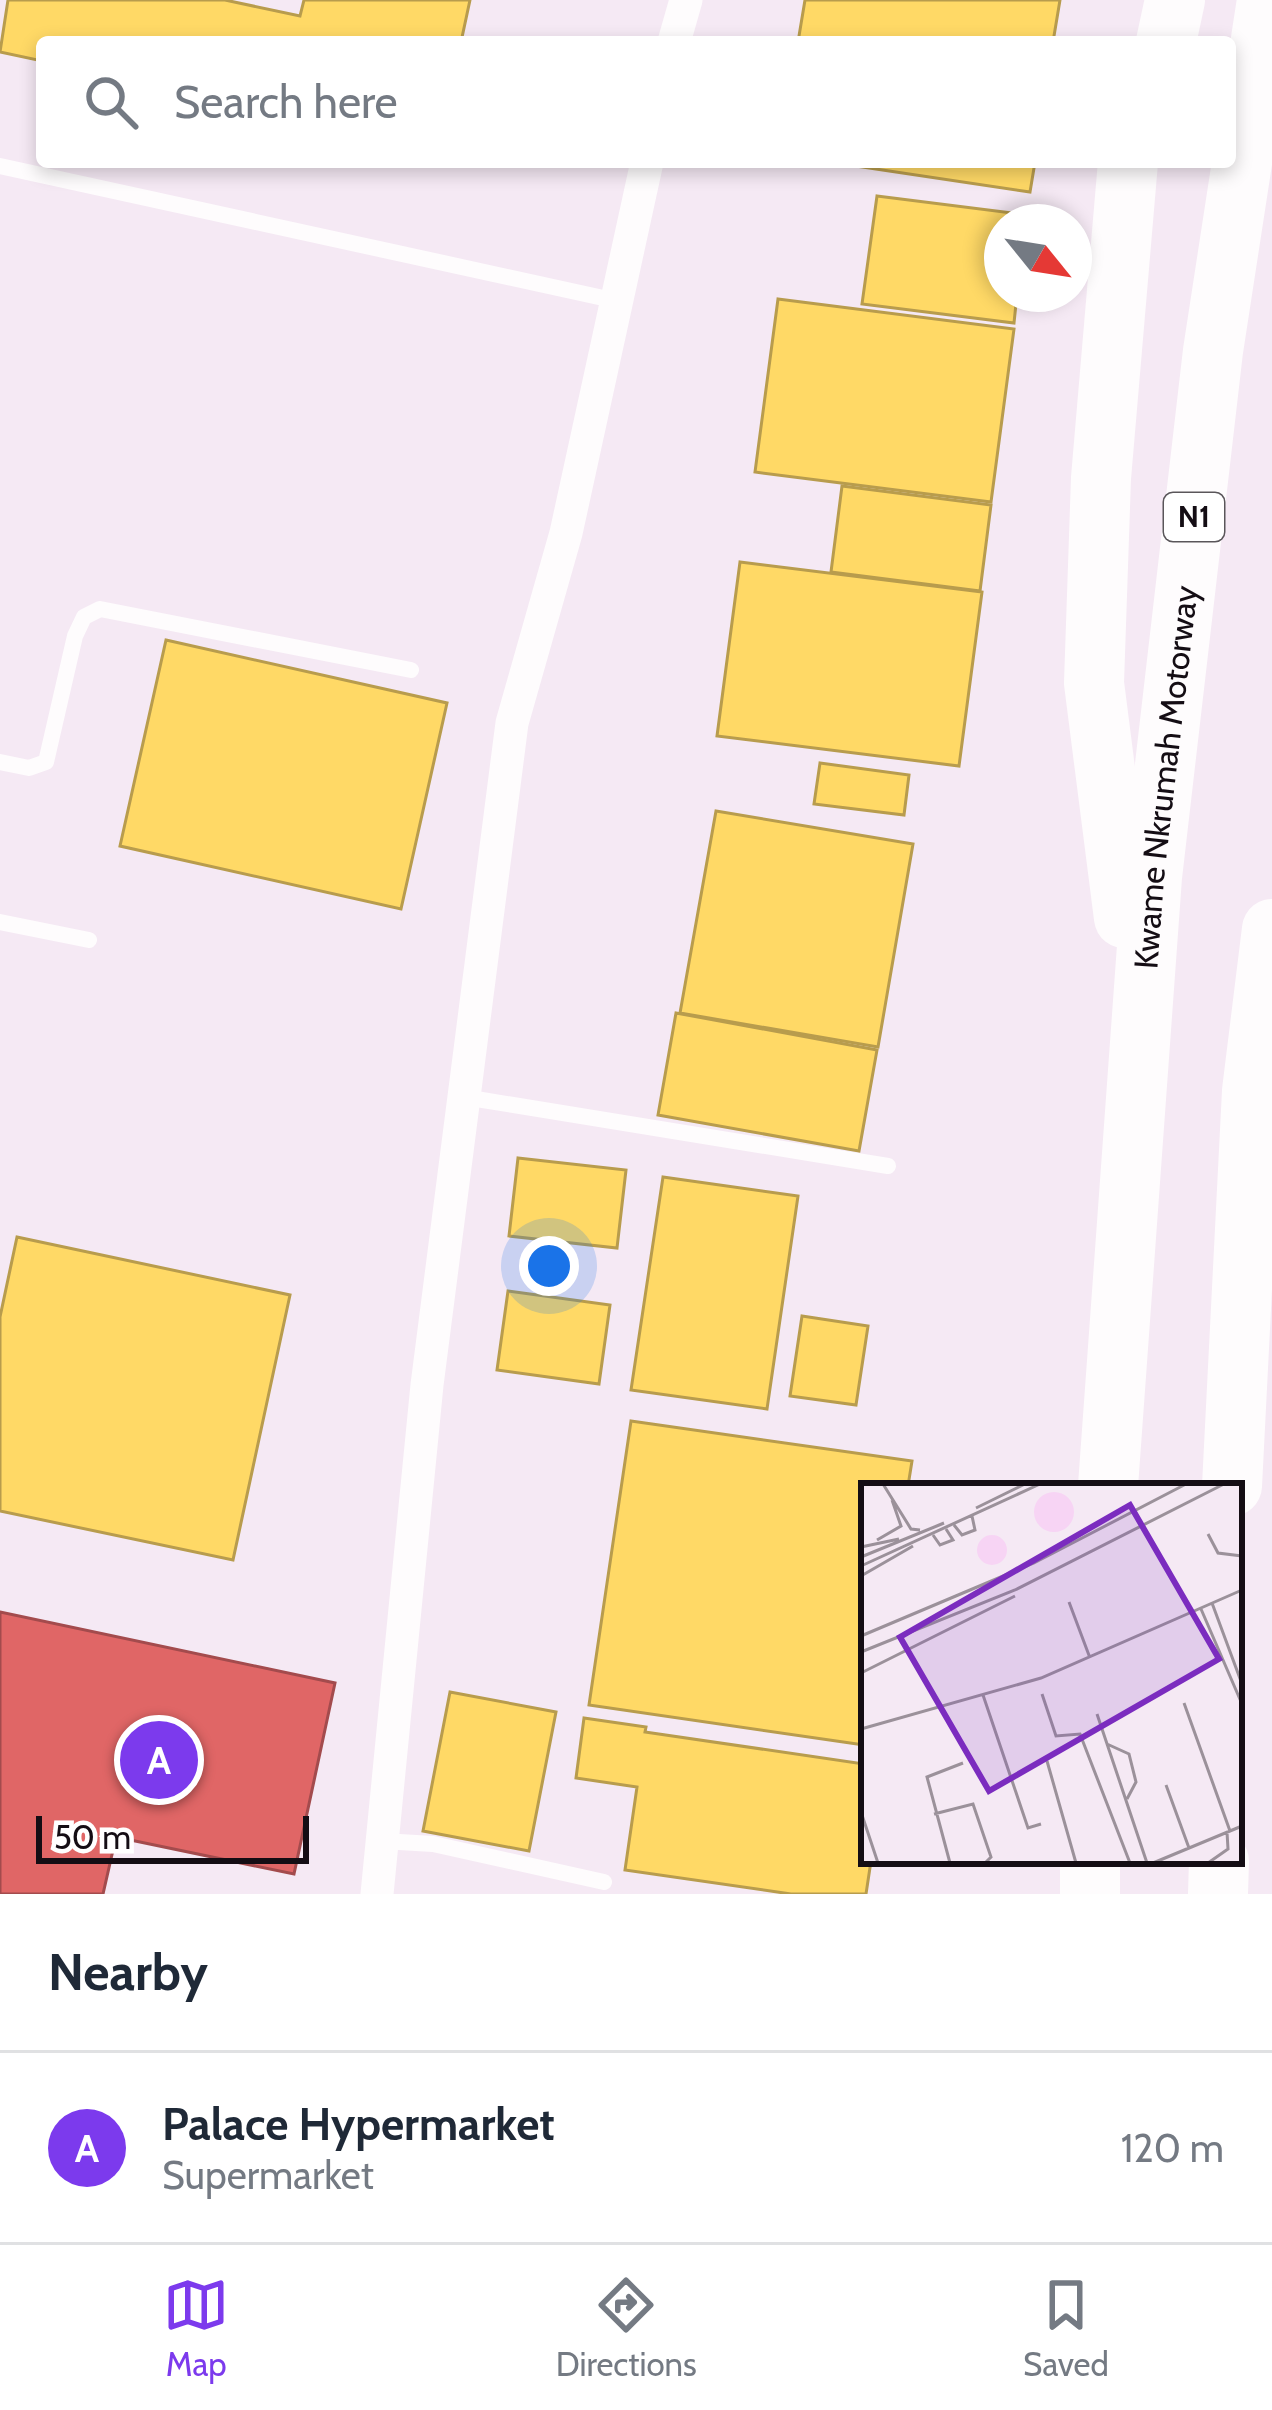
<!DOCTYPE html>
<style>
body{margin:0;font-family:Cabin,sans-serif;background:#f2f2f3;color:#1f2937}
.compass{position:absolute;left:984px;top:204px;width:108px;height:108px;border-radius:50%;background:#fff;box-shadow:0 6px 18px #0003;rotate:120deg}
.scale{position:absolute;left:36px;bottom:30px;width:273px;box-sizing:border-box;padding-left:12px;border:6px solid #140d14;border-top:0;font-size:33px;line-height:42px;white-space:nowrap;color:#140d14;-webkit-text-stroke:9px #fff;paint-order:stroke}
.you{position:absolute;left:549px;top:1266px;width:42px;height:42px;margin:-30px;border:9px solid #fff;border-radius:50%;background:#1a73e8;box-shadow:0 0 0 18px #1a73e833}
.badge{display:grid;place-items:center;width:78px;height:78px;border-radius:50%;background:#7c3aed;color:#fff;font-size:39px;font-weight:700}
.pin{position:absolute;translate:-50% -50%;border:6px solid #fff;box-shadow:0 3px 12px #0006}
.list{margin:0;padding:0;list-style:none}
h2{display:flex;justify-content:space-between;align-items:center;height:156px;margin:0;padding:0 48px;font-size:51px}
h2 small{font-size:39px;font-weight:400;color:#747a83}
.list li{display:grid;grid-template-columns:78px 1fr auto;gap:36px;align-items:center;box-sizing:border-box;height:192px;padding:0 48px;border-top:3px solid #e0e1e3}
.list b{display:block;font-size:45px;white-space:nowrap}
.list p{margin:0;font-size:39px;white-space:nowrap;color:#747a83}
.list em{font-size:39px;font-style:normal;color:#747a83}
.icon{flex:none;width:66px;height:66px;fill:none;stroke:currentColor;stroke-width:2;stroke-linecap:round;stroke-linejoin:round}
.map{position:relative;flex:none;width:1272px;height:1894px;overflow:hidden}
.search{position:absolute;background:#fff;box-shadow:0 6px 18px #0003;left:36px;right:36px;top:36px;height:132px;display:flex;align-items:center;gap:30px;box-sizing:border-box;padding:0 42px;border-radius:12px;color:#747a83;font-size:45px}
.sheet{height:348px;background:#fff}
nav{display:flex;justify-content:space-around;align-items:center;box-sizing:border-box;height:168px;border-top:3px solid #e0e1e3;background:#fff;font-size:33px;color:#747a83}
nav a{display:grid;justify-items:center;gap:6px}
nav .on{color:#7c3aed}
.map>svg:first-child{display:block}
.homes{fill:#ffd966;stroke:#b89c4d;stroke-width:3}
.shops{fill:#e06666;stroke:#a34b4d;stroke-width:3}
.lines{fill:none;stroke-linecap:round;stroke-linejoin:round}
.service{stroke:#fefcfd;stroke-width:16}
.minor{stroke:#fefcfd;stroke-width:33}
.motorway{stroke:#fefcfd;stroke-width:60}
.labels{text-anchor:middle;stroke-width:12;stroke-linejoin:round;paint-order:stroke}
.shield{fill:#fff;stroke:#5a565a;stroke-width:3}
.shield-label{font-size:30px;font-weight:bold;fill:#140d14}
.street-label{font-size:33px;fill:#140d14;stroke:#fff}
.inset-road{fill:none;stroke:#9b919a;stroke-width:3}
.view{fill:#7b2cbf;fill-opacity:0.15;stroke:#7b2cbf;stroke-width:6}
.inset-edge{fill:none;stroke:#140d14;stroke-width:6}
</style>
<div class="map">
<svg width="1272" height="1894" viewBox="0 0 1272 1894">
<rect width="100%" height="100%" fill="#f5e9f4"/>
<g class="homes">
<polygon points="8,0 225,0 300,16 304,0 470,0 461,42 42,42 42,61 0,52"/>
<polygon points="805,0 1060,0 1053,42 798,42"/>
<polygon points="829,162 1035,162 1030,192"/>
<polygon points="877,196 1028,215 1027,222 1002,222 1002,294 1017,294 1014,323 862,304"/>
<polygon points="778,299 1014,329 991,502 755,472"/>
<polygon points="842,486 991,505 980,591 831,572"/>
<polygon points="740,562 982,592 959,766 717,736"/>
<polygon points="166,640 447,703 401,909 120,846"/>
<polygon points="820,763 909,775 904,815 814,804"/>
<polygon points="716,811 913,844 878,1047 680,1013"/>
<polygon points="676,1013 877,1050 859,1151 658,1115"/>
<polygon points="518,1158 626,1170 617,1248 509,1236"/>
<polygon points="663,1177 798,1196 767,1409 631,1390"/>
<polygon points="17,1237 290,1295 233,1560 0,1511 0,1317"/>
<polygon points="508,1291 610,1305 599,1384 497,1370"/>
<polygon points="802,1316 868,1326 856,1405 790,1396"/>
<polygon points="631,1421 912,1461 908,1486 864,1486 864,1745 589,1705"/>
<polygon points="450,1692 556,1712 529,1851 423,1831"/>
<polygon points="584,1718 646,1727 645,1732 864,1764 864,1861 871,1861 866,1894 791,1894 625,1870 637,1787 576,1778"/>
</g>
<polygon class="shops" points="0,1612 335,1683 294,1874 116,1837 103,1894 0,1894"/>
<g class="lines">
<g class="service">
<polyline points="0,166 617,301"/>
<polyline points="0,762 29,768 46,762 75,636 84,617 100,609 411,670"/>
<polyline points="0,922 89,940"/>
<polyline points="464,1097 888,1166"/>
<polyline points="382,1841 433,1844 604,1882"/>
</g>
<g class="minor">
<polyline points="674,42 686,0"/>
<polyline points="377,1894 427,1385 512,723 566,533 647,162"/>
</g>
<g class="motorway">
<polyline points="1166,42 1175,0"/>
<polyline points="1124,918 1094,683 1101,478 1128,162"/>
<path id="s1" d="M1108,1486L1152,877L1213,351L1267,0"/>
<polyline points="1232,1486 1252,1091 1272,929"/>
<polyline points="1090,1894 1090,1861"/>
<polyline points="1218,1894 1219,1861"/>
</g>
</g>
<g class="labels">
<rect class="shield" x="1164" y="493" width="60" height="48" rx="9"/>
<g class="shield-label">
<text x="1194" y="527">N1</text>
</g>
<g class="street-label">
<text dy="12" stroke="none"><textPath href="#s1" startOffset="711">Kwame Nkrumah Motorway</textPath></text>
</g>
</g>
<g transform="translate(861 1483)">
<rect width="381" height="381" fill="#f5e9f4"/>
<path d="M173 29a20 20 0 1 1 40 0a20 20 0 1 1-40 0ZM116 67a15 15 0 1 1 30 0a15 15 0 1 1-30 0Z" fill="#f7d4f4"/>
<path class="inset-road" d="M22,1L50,46L59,47M115,25L164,1M93,42L101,52L114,47L111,33M347,51L357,70L381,73M72,52L79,62L92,57L85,46M16,57L40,43L31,17M0,64L38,56M0,74L83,40M0,83L179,1M0,93L52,63M208,119L229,175M351,120L381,201M340,126L381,221M0,153L173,80L325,1M0,169L154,107L363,1M0,190L154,113M181,211L195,253L219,251L269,380M122,212L167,345L180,341M323,220L369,348M236,231L286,380M0,246L180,195L381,107M246,261L268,271L275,299L266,316M186,278L215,380M305,302L328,365M0,329L17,380M73,331L112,321L130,374L124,380M89,380L66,294L102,280M292,380L381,343M347,380L367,366L366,349"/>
<path class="view" d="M269,22L358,176L128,308L39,154Z"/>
<rect width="381" height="381" class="inset-edge"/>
</g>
</svg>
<svg class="compass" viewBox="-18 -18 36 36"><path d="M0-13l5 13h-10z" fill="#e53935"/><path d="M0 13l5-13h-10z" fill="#747a83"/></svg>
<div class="scale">50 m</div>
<div class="you"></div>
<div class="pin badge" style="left:159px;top:1760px">A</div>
<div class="search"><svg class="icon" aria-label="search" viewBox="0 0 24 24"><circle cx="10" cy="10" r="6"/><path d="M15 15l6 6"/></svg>Search here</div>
</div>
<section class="sheet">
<h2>Nearby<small></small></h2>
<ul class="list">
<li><span class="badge">A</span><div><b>Palace Hypermarket</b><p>Supermarket</p></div><em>120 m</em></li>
</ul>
</section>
<nav>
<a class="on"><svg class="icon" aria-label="map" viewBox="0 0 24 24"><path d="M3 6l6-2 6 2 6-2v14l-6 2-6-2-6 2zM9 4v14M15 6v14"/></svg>Map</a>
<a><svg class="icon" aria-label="directions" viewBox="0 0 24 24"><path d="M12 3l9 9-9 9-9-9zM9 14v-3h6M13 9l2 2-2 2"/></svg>Directions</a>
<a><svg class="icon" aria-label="saved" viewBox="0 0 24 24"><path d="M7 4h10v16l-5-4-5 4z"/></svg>Saved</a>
</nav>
